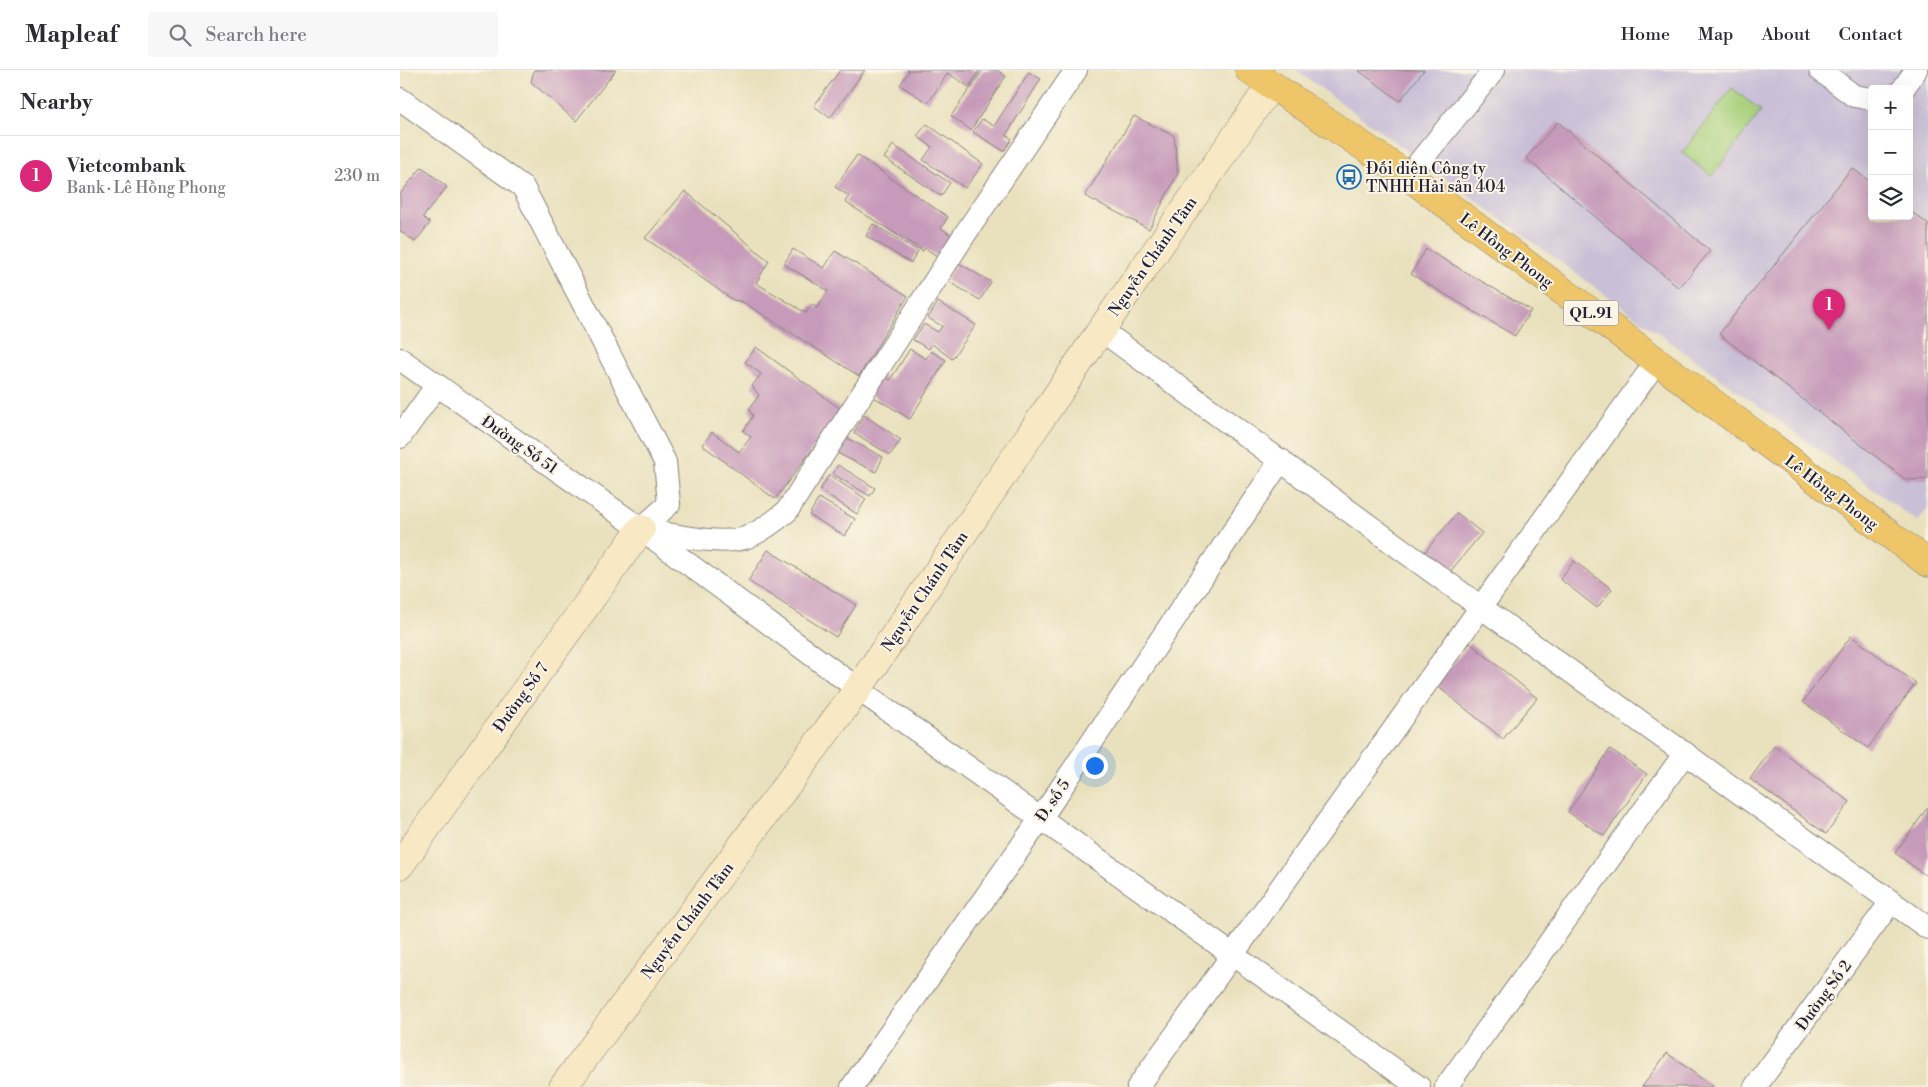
<!DOCTYPE html>
<meta charset="utf-8">
<style>
body{margin:0;font-family:"Libre Bodoni",serif;background:#f7f7f7;color:#2b2b33}
.controls{position:absolute;right:15px;top:15px;display:grid;overflow:hidden;border-radius:5px;box-shadow:0 5px 20px #0002}
.controls button{width:45px;height:45px;display:grid;place-items:center;padding:0;border:0;border-bottom:1px solid #e1e1e2;background:#fff;color:#2b2b33;font:25px sans-serif}
.you{position:absolute;left:694px;top:695px;width:18px;height:18px;margin:-12px;border:4px solid #fff;border-radius:50%;background:#1a73e8;box-shadow:0 0 0 8px #1a73e833}
.badge{display:grid;place-items:center;width:32px;height:32px;border-radius:50%;background:#db2777;color:#fff;font-size:16px;font-weight:700}
.pin{position:absolute;translate:-50% -41px;filter:drop-shadow(0 1px 2px #0008)}
.pin::after{content:'';position:absolute;top:26px;width:18px;height:15px;background:inherit;clip-path:polygon(0 0,100% 0,50% 100%)}
.list{margin:0;padding:0;list-style:none}
h2{display:flex;justify-content:space-between;align-items:center;height:65px;margin:0;padding:0 20px;font-size:21px}
h2 small{font-size:16px;font-weight:400;color:#7c7c81}
.list li{display:grid;grid-template-columns:32px 1fr auto;gap:15px;align-items:center;box-sizing:border-box;height:80px;padding:0 20px;border-top:1px solid #e1e1e2}
.list b{display:block;font-size:19px;white-space:nowrap}
.list p{margin:0;font-size:16px;white-space:nowrap;color:#7c7c81}
.list em{font-size:16px;font-style:normal;color:#7c7c81}
.icon{flex:none;width:28px;height:28px;fill:none;stroke:currentColor;stroke-width:2;stroke-linecap:round;stroke-linejoin:round}
.map{position:relative;flex:none;width:1528px;height:1017px;overflow:hidden}
header{display:flex;align-items:center;gap:30px;box-sizing:border-box;height:70px;padding:0 25px;background:#fff;border-bottom:1px solid #e1e1e2}
header strong{font-size:24px}
nav{display:flex;gap:28px;margin-inline-start:auto;font-size:18px}
.search{width:350px;height:45px;background:#f7f7f7;display:flex;align-items:center;gap:12px;box-sizing:border-box;padding:0 18px;border-radius:5px;color:#7c7c81;font-size:19px}
main{display:flex}
aside{flex:1;background:#fff}
.map>svg:first-child{display:block}
.industrial{fill:#c9bfd7;fill-rule:evenodd}
.green{fill:#a7d07c;stroke:#64795c}
.building{fill:#c69aba}
.lines{fill:none;stroke-linecap:round;stroke-linejoin:round}
.street-casing{stroke:#86827c;stroke-width:24}
.secondary-casing{stroke:#86827c;stroke-width:29}
.highway-casing{stroke:#86827c;stroke-width:29}
.street{stroke:#fff;stroke-width:22}
.secondary{stroke:#f8e8c3;stroke-width:28}
.highway{stroke:#eec569;stroke-width:28}
.labels{text-anchor:middle;stroke-width:4;stroke-linejoin:round;paint-order:stroke}
.shield{fill:#fcf5e5;stroke:#63616e;stroke-width:1}
.shield-label{font-size:15px;font-weight:bold;fill:#22223b}
.poi-label{font-size:16px;fill:#22223b;stroke:#fcf5e5;text-anchor:start}
.street-label{font-size:16px;fill:#22223b;stroke:#fcf5e5}
</style>
<header>
<strong>Mapleaf</strong>
<div class="search"><svg class="icon" aria-label="search" viewBox="0 0 24 24"><circle cx="10" cy="10" r="6"/><path d="M15 15l6 6"/></svg>Search here</div>
<nav><a>Home</a><a>Map</a><a>About</a><a>Contact</a></nav>
</header>
<main>
<aside>
<h2>Nearby<small></small></h2>
<ul class="list">
<li><span class="badge">1</span><div><b>Vietcombank</b><p>Bank · Lê Hồng Phong</p></div><em>230 m</em></li>
</ul>
</aside>
<div class="map">
<svg width="1528" height="1017" viewBox="0 0 1528 1017">
<rect width="100%" height="100%" fill="#fcf5e5"/>
<filter id="ink" filterUnits="userSpaceOnUse"><feTurbulence type="fractalNoise" baseFrequency=".02" numOctaves="2"/><feDisplacementMap in="SourceGraphic" scale="10" xChannelSelector="R" yChannelSelector="G"/><feConvolveMatrix kernelMatrix="1 2 1 2 8 2 1 2 1" color-interpolation-filters="sRGB"/></filter>
<filter id="wash" filterUnits="userSpaceOnUse"><feTurbulence type="fractalNoise" baseFrequency=".0096" numOctaves="4" result="noise"/><feDisplacementMap in="SourceGraphic" scale="20" xChannelSelector="R" yChannelSelector="G"/><feGaussianBlur stdDeviation="1.12" result="paint"/><feColorMatrix in="noise" values="0 0 0 0 0 0 0 0 0 0 0 0 0 0 0 0 0 1.4 0 .05"/><feComposite in="paint" operator="in"/></filter>
<g filter="url(#wash)">
<rect width="100%" height="100%" fill="#e9e1be"/>
<path class="industrial" d="M896,0H1528V437L1518,452ZM1472,19H1509V146H1472Z"/>
<polygon class="green" points="1332,18 1361,41 1312,106 1282,83"/>
<g id="blocks">
<g class="building">
<polygon points="134,0 216,0 176,51 131,12"/>
<polygon points="440,0 465,0 430,48 414,36"/>
<polygon points="507,0 580,0 569,17 548,3 528,33 500,15 509,1"/>
<polygon points="583,0 597,0 606,6 571,60 551,46"/>
<polygon points="958,0 1024,0 1000,31"/>
<polygon points="629,2 641,9 606,65 612,69 604,81 573,62 582,49 594,56"/>
<polygon points="734,46 774,66 778,103 749,159 685,126"/>
<polygon points="1158,52 1310,181 1279,218 1126,88"/>
<polygon points="527,54 583,94 565,118 523,90 532,77 517,66"/>
<polygon points="493,75 550,113 541,126 484,88"/>
<polygon points="457,85 548,147 541,158 554,167 540,188 525,178 523,181 445,132 449,126 435,117"/>
<polygon points="22,97 47,117 23,147 30,153 15,172 0,161 0,124"/>
<polygon points="1452,98 1472,113 1472,146 1509,146 1509,140 1528,154 1528,409 1506,410 1319,264"/>
<polygon points="285,121 369,191 356,213 406,243 412,234 417,238 428,221 384,194 393,179 424,198 435,181 508,226 459,306 343,232 333,230 245,168"/>
<polygon points="473,154 518,181 511,193 466,166"/>
<polygon points="1026,179 1131,240 1115,266 1011,204"/>
<polygon points="557,192 591,212 580,230 546,210"/>
<polygon points="538,232 576,255 552,289 532,274 529,279 513,270 524,254 538,262 542,256 528,248"/>
<polygon points="356,277 442,340 375,429 302,375 312,362 339,382 351,367 343,361 353,346 349,339 359,325 352,316 361,304 345,292"/>
<polygon points="510,279 526,289 531,281 546,290 510,349 469,324 481,305 490,310"/>
<polygon points="464,345 501,370 490,385 454,363"/>
<polygon points="445,367 483,387 476,402 437,383"/>
<polygon points="438,395 475,418 470,426 433,404"/>
<polygon points="429,405 466,429 457,444 420,420"/>
<polygon points="419,428 455,449 445,466 409,445"/>
<polygon points="1057,443 1082,463 1049,503 1024,483"/>
<polygon points="368,480 456,535 436,567 348,511"/>
<polygon points="1174,491 1212,519 1197,538 1160,509"/>
<polygon points="1451,566 1516,613 1468,678 1403,632"/>
<polygon points="1070,573 1137,628 1103,669 1036,615"/>
<polygon points="1374,676 1450,732 1426,764 1350,709"/>
<polygon points="1210,679 1247,704 1204,766 1168,742"/>
<polygon points="1528,737 1528,807 1495,783"/>
<polygon points="1267,983 1313,1017 1242,1017"/>
</g>
</g>
</g>
<g filter="url(#ink)">
<use href="#blocks" fill-opacity="0" stroke="#86827c" stroke-width="1"/>
<g class="lines">
<g class="street-casing">
<g id="street">
<polyline points="1420,0 1454,26 1472,29"/>
<polyline points="1503,19 1516,0"/>
<polyline points="0,29 123,117 265,392 269,434 241,459"/>
<polyline points="1008,106 1094,0"/>
<polyline points="701,260 1082,538 1528,858"/>
<polyline points="0,289 241,459 458,619 1019,1017"/>
<polyline points="0,367 37,315"/>
<path d="M244,460C272,464 318,476 345,468C361,462 374,452 387,441L565,164L676,0"/>
<polyline points="452,1017 641,748 881,390"/>
<polyline points="738,1017 1256,292"/>
<polyline points="1046,1017 1285,683"/>
<polyline points="1355,1017 1491,832"/>
</g>
</g>
<g class="secondary-casing">
<g id="secondary">
<polyline points="0,795 241,459"/>
<polyline points="163,1017 458,619 701,260 871,15"/>
</g>
</g>
<g class="highway-casing">
<polyline id="highway" points="849,0 1008,106 1528,493"/>
</g>
<use href="#street" class="street"/>
<use href="#secondary" class="secondary"/>
<use href="#highway" class="highway"/>
</g>
</g>
<defs>
<g id="bus-ring" transform="scale(1.25)"><circle r="9.5" fill="#fcf5e5" stroke="#1f6fb2" stroke-width="1.5"/><path d="M-5-6H5V4H4V6H2V4H-2V6H-4V4H-5ZM-3.5-4V0h7V-4ZM-3.5 1.2v1.5H-2V1.2ZM2 1.2v1.5H3.5V1.2Z" fill="#1f6fb2"/></g>
</defs>
<g fill-rule="evenodd">
<use href="#bus-ring" x="949" y="107"/>
</g>
<g class="labels">
<rect class="shield" x="1163.5" y="230.5" width="55" height="25" rx="4"/>
<g class="shield-label">
<text x="1191" y="248">QL.91</text>
</g>
<g class="poi-label">
<text x="966" y="104">Đối diện Công ty<tspan x="966" dy="18">TNHH Hải sản 404</tspan></text>
</g>
<g class="street-label">
<text transform="translate(1107 180) rotate(37)" y="6">Lê Hồng Phong</text>
<text transform="translate(752 186) rotate(-55)" y="6">Nguyễn Chánh Tâm</text>
<text transform="translate(120 374) rotate(35)" y="6">Đường Số 51</text>
<text transform="translate(1432 422) rotate(37)" y="6">Lê Hồng Phong</text>
<text transform="translate(524 521) rotate(-56)" y="6">Nguyễn Chánh Tâm</text>
<text transform="translate(120 627) rotate(-54)" y="6">Đường Số 7</text>
<text transform="translate(652 730) rotate(-56)" y="6">Đ. số 5</text>
<text transform="translate(287 850) rotate(-53)" y="6">Nguyễn Chánh Tâm</text>
<text transform="translate(1423 925) rotate(-54)" y="6">Đường Số 2</text>
</g>
</g>
</svg>
<div class="controls">
<button>+</button>
<button>−</button>
<button><svg class="icon" aria-label="layers" viewBox="0 0 24 24"><path d="M12 4l9 5-9 5-9-5zM3 14l9 5 9-5"/></svg></button>
</div>
<div class="you"></div>
<div class="pin badge" style="left:1429px;top:260px">1</div>
</div>
</main>
